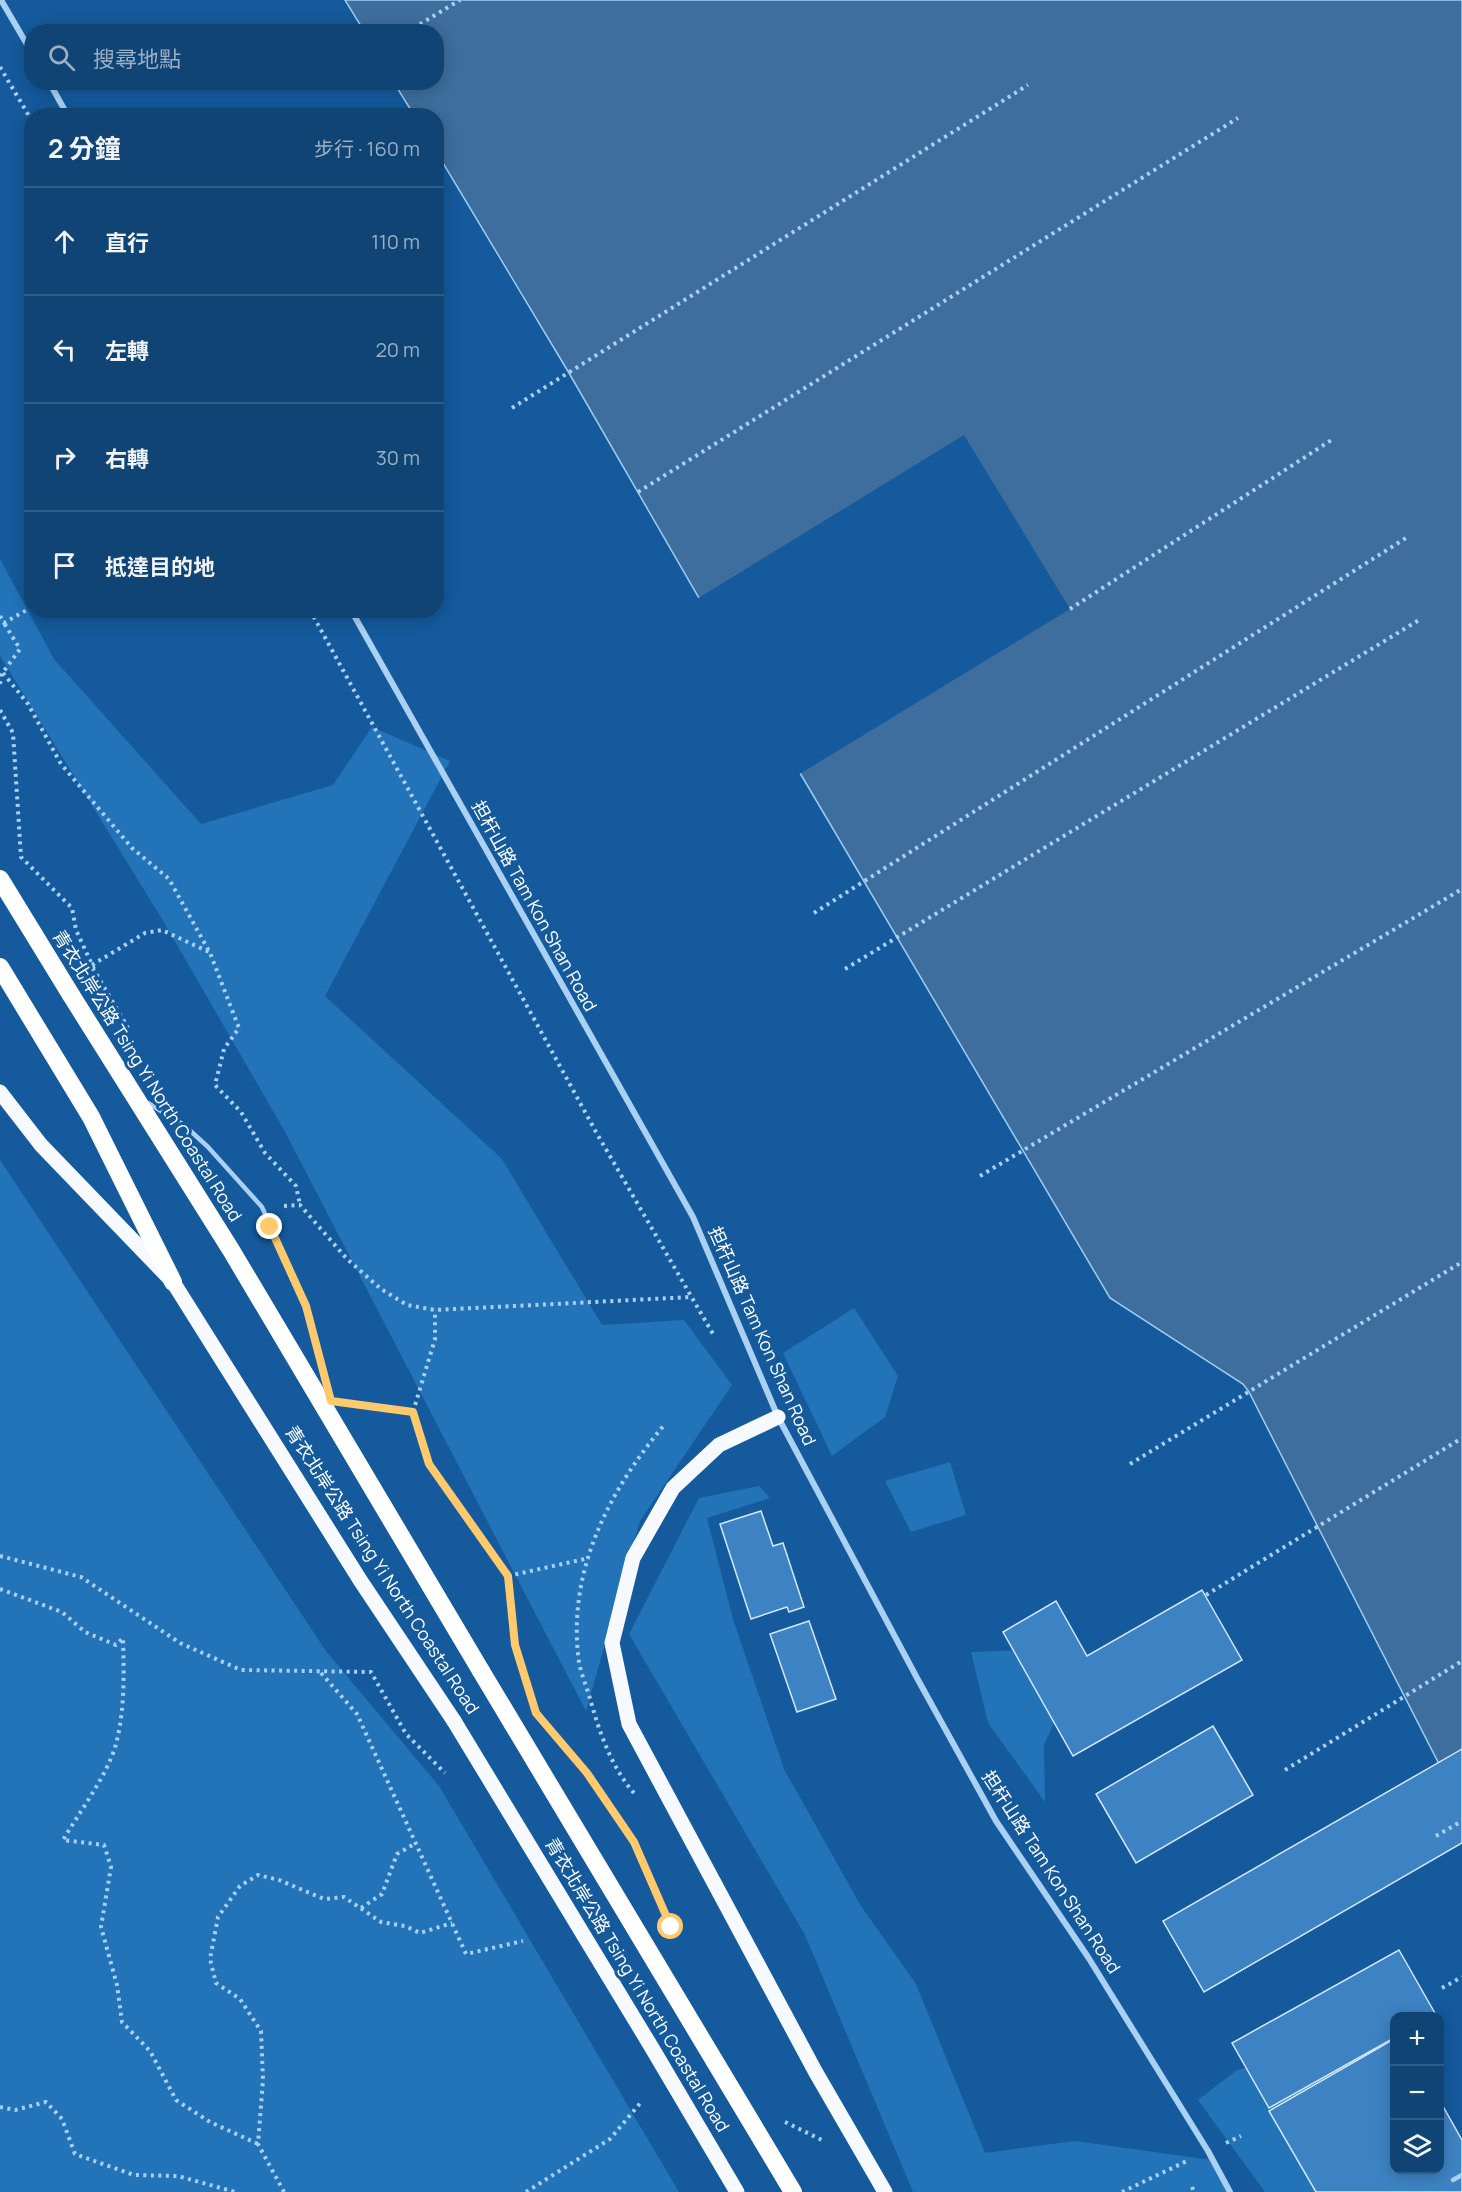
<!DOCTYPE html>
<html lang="zh-TW">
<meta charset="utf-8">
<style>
body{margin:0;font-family:Manrope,"Noto Sans TC",sans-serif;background:#1d4e7d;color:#f1f3f6}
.controls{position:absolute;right:18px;bottom:18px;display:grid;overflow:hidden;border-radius:12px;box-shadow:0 3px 15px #0003}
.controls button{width:54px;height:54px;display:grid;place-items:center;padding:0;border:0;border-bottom:2px solid #2f5c87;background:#0f4475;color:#f1f3f6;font:30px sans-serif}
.stop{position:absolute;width:18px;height:18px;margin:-14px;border:4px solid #ffc96c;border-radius:50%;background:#fff}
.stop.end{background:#ffc96c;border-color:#fff;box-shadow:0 2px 6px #0008}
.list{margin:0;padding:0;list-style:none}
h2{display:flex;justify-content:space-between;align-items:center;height:78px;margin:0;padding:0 24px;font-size:26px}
h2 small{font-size:20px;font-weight:400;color:#9bb0c5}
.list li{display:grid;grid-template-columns:39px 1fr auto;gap:18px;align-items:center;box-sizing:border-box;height:108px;padding:0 24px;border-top:2px solid #2f5c87}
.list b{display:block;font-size:22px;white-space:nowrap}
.list em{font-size:20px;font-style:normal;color:#9bb0c5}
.icon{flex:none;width:33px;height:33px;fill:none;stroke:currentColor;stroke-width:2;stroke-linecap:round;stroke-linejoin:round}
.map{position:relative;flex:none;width:1462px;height:2192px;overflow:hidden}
.search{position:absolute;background:#0f4475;box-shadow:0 3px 15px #0003;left:24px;top:24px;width:420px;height:66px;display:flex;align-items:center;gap:15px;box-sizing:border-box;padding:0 21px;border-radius:24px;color:#9bb0c5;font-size:22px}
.panel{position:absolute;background:#0f4475;box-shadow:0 3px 15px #0003;left:24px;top:108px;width:420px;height:510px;border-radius:24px}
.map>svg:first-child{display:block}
.green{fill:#2373b9}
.water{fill:#3d6e9d;stroke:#9ccdf6;stroke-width:1.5}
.pier{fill:#145a9c}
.building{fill:#3d83c3;stroke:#d2e9fd;stroke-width:1.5}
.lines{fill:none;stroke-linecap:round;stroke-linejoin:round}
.path{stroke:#aad1f3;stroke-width:4;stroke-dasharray:3 4.5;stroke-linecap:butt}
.service{stroke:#aad1f3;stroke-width:4.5}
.minor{stroke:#aad1f3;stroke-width:6}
.primary{stroke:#f6faff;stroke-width:15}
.motorway{stroke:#fff;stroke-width:18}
.primary-bridge{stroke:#f6faff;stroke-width:15}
.motorway-bridge{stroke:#fff;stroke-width:18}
.route{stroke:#ffc96c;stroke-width:8}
.labels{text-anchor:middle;stroke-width:6;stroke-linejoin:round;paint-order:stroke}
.street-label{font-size:18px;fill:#fff;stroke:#145a9c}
</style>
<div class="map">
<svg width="1462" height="2192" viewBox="0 0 1462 2192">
<rect width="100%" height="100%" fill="#145a9c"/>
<g class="green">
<polygon points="0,559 54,659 201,824 333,785 372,727 450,761 325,996 502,1159 602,1325 684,1320 732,1385 640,1521 586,1711 284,1130 162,919 0,656"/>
<polygon points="0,1160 326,1651 439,1786 679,2192 0,2192"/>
<polygon points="854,1308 898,1376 885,1417 832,1456 783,1353"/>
<polygon points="950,1462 966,1515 911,1532 885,1481"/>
<polygon points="759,1486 770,1498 707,1518 733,1619 784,1769 861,1906 916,1984 985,2153 1075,2141 1212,2160 1227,2192 913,2192 805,1935 629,1634 699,1498"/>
<polygon points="1027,1650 1061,1707 1044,1745 1045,1802 988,1723 971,1652"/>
<polygon points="1284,2058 1333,2108 1327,2192 1265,2192 1198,2100 1237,2070"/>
</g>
<polygon class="water" points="345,0 1462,0 1462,1809 1249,1392 1243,1384 1110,1298 800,773 569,373 437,153 436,116 414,115 394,83 436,82 436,32 364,31"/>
<polygon class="pier" points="964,435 1070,609 798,775 697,599"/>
<g class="building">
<polygon points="761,1511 773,1546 783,1543 804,1607 789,1612 787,1607 751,1619 720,1524"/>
<polygon points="1202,1590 1242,1660 1073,1756 1003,1632 1056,1601 1087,1656"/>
<polygon points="809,1621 836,1699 797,1712 770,1634"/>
<polygon points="1213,1726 1253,1795 1136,1863 1096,1794"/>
<polygon points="1462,1749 1462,1843 1204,1992 1163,1921"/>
<polygon points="1399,1950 1436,2015 1394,2016 1394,2038 1269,2108 1232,2043"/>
<polygon points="1394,2039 1394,2170 1440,2170 1440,2101 1462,2140 1462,2192 1316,2192 1269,2111"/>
</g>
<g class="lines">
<g class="path">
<polyline points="407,32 460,0"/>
<polyline points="0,67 32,121"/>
<polyline points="512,408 1028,85"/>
<polyline points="638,492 1238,118"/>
<polyline points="1070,609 1333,439"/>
<polyline points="310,610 596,1132 713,1334"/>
<polyline points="0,616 4,623 32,607"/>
<polyline points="3,673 28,704 61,764 132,848 169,879 210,953 239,1028 224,1049 215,1085 241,1112 265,1153 296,1186 300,1205"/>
<polyline points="0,684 1,675 20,649 4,623"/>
<polyline points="0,710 13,733 21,857 72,908 76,930 94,969"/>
<polyline points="814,913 1409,536"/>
<polyline points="86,964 94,970 128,1028"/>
<polyline points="92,965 145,933 162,930 209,952"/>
<polyline points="845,969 1419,620"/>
<polyline points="980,1176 1462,889"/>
<polyline points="284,1206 300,1205 347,1259 381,1289 407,1305 435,1310 692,1297"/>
<polyline points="354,1404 413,1412 429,1464 508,1576 515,1645 532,1698"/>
<polyline points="413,1412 435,1339 435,1310"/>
<polyline points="1130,1464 1462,1262"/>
<polyline points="0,1556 81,1577 180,1643 241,1670 371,1672 406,1734 445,1773"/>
<polyline points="508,1576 589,1558"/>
<path d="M0,1589L62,1612L85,1632L116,1645L123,1638C124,1674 125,1709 116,1744C108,1774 79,1813 63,1840L104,1845L111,1867L101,1927L117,1985L122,2022L150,2051L176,2100L210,2122L258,2144"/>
<polyline points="1206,1595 1462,1438"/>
<polyline points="321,1673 357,1714 466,1954 523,1941"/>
<polyline points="552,1732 587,1773 634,1841 674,1935"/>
<polyline points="1285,1770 1462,1661"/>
<path d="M634,1793C612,1768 600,1734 591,1702C587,1687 579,1670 578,1654C569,1567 611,1488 665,1424"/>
<polyline points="1436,1836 1462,1821"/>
<polyline points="361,1908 382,1894 397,1854 416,1843"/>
<polyline points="1442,1988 1462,1977"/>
<polyline points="0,2107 15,2110 46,2102 62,2119 75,2154 134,2175 178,2176 235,2192"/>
<polyline points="785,2122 824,2141"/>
<polyline points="1226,2143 1241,2136"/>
<polyline points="1192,2187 1194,2192"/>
<polyline points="284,2192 258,2144 263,2080 261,2031 240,1999 216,1983 210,1959 218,1917 240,1886 258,1875 279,1880 324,1899 344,1897 381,1922 405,1926 420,1933 452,1923"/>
<polyline points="526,2192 610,2139 642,2101"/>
<polyline points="1122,2192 1189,2160"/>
</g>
<g class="service">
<polyline points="148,1103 184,1125 208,1147 262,1207 306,1306 332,1405"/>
<polyline points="1453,2180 1462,2175"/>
</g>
<g class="minor">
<polyline points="1,0 32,53"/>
<polyline points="49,82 68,116"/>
<polyline points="351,610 693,1217 778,1417 917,1678 996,1821 1088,1957 1208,2151 1230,2192"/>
</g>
<g class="primary">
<polyline points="0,1092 41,1145 173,1282 360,1580 454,1721"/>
<polyline points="778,1417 719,1445 673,1488 633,1558 612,1643 629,1724 815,2071 885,2192"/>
</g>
<g class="motorway">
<polyline points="0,967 91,1117 173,1282"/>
<polyline points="71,995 231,1250 481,1671"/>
</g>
<polyline class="primary-bridge" points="454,1721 652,2048 737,2192"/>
<g class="motorway-bridge">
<polyline points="0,879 71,995"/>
<polyline points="481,1671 793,2192"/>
</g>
</g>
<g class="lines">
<polyline class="route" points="270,1227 306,1306 331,1401 413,1412 429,1464 508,1576 515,1645 536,1713 587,1773 634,1842 671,1927"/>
</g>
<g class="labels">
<g class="street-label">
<text transform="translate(534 906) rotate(61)" y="6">担杆山路 Tam Kon Shan Road</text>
<text transform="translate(147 1076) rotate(58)" y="6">青衣北岸公路 Tsing Yi North Coastal Road</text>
<text transform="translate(762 1336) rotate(66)" y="6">担杆山路 Tam Kon Shan Road</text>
<text transform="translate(382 1570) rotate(57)" y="6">青衣北岸公路 Tsing Yi North Coastal Road</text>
<text transform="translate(1051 1872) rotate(57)" y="6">担杆山路 Tam Kon Shan Road</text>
<text transform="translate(637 1985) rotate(59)" y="6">青衣北岸公路 Tsing Yi North Coastal Road</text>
</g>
</g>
</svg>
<div class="controls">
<button>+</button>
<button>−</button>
<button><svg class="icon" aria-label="layers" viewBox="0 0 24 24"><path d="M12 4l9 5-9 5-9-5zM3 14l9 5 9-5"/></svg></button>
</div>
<div class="stop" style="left:671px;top:1927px"></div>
<div class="stop end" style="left:270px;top:1227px"></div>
<div class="search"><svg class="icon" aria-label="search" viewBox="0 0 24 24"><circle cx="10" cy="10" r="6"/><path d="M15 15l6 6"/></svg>搜尋地點</div>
<section class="panel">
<h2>2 分鐘<small>步行 · 160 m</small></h2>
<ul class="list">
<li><svg class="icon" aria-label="ahead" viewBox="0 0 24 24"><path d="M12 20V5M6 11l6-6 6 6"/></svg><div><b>直行</b></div><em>110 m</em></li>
<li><svg class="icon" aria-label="left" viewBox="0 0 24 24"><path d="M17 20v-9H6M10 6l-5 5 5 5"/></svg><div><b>左轉</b></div><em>20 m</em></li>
<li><svg class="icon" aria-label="right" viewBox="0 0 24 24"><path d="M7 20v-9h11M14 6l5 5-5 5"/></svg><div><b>右轉</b></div><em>30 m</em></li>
<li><svg class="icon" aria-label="arrive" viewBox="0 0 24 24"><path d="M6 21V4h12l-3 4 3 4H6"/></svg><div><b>抵達目的地</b></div></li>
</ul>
</section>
</div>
